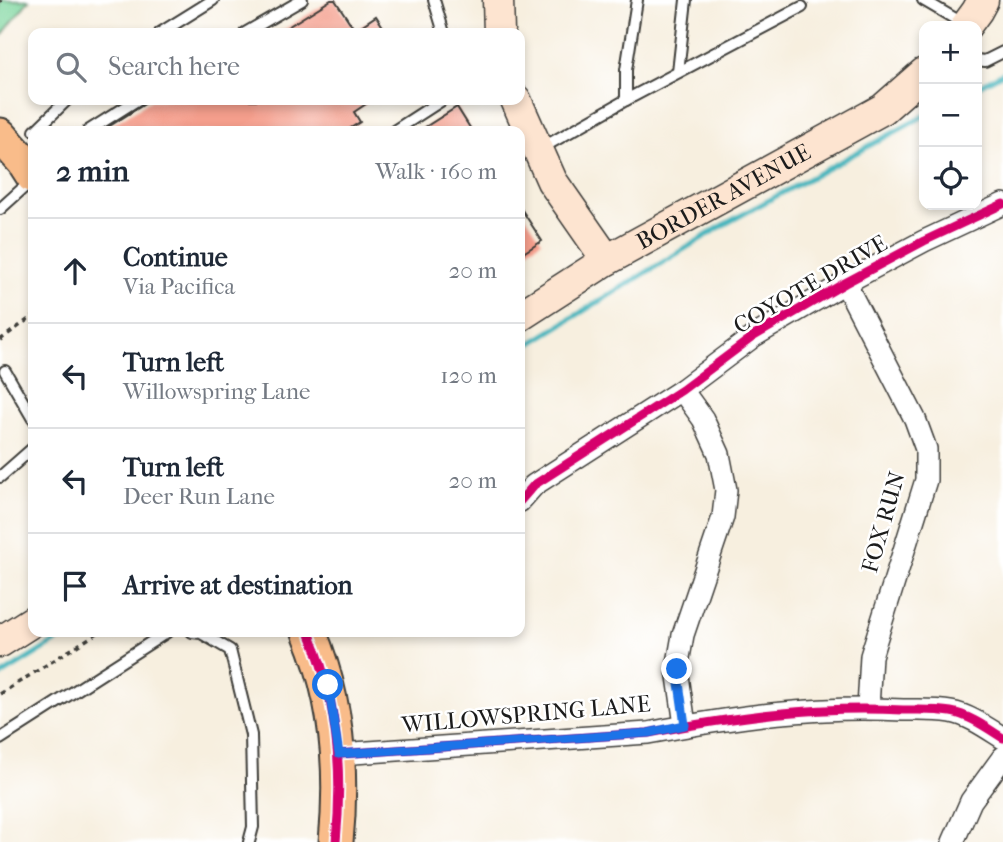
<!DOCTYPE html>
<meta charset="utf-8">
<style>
body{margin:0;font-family:"IM FELL French Canon",serif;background:#f2f2f3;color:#1f2937}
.controls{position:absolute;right:21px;top:21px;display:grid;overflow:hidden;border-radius:14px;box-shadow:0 4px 10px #0003}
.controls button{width:63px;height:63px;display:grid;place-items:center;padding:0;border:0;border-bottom:2px solid #e0e1e3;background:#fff;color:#1f2937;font:35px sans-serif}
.stop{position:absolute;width:21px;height:21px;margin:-16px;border:5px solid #1a73e8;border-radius:50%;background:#fff}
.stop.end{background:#1a73e8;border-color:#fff;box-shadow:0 2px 7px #0008}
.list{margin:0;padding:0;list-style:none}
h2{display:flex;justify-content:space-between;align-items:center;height:91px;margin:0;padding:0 28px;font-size:30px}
h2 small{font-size:23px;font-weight:400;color:#747a83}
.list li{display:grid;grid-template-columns:46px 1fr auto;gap:21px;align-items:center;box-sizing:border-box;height:105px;padding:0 28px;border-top:2px solid #e0e1e3}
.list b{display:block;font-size:26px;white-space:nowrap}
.list p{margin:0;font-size:23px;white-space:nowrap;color:#747a83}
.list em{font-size:23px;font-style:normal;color:#747a83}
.icon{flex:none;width:38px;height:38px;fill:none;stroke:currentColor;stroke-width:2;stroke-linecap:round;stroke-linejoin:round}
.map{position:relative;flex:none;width:1003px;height:842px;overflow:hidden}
.search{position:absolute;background:#fff;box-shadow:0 4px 10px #0003;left:28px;top:28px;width:497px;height:77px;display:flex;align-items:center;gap:18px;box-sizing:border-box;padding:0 24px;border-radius:14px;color:#747a83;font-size:26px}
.panel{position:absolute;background:#fff;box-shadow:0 4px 10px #0003;left:28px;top:126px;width:497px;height:511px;border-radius:14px}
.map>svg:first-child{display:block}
.green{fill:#7ad59c;stroke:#4b785c;stroke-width:2}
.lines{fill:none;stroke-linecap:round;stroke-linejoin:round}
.stream{stroke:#46b6be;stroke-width:5}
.building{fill:#f49e8c}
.lane-casing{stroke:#3d3c39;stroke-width:14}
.street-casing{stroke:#3d3c39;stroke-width:24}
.secondary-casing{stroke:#3d3c39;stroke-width:33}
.primary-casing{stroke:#3d3c39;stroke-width:37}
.path{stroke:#3d3c39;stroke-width:3.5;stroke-dasharray:5 5;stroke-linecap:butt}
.lane{stroke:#fff;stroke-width:10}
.street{stroke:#fff;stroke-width:21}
.secondary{stroke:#fde4d0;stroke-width:30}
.primary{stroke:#f9bc8a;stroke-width:33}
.cycleway-casing{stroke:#fff;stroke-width:13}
.cycleway{stroke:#d6006c;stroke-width:9}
.route{stroke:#1a73e8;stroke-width:9}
.labels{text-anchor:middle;stroke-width:5;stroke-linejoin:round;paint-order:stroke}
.street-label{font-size:23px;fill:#1c1c1c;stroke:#fff}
</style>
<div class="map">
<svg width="1003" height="842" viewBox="0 0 1003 842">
<rect width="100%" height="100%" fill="#fff"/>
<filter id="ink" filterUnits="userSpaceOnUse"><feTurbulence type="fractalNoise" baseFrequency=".0143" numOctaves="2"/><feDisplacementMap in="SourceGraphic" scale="14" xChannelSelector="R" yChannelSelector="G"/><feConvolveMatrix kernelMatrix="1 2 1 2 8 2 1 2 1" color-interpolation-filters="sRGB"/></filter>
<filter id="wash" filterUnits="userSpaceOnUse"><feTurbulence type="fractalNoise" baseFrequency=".00686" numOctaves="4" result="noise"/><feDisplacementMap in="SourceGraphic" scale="28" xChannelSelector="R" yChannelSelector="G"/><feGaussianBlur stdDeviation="1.57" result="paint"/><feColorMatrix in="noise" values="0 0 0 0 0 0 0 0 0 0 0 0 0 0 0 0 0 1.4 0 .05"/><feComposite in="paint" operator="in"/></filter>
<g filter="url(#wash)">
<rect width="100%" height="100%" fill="#f7efdf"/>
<polygon class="green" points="0,0 29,0 0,38"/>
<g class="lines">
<g class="stream">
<polyline points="977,87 1003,73"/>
<polyline points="520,350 725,224 924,116"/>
<polyline points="0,676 71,632"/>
</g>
</g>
<g id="blocks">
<g class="building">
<polygon points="331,0 335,0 355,30 376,16 387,33 278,33"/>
<polygon points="151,100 372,100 354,112 360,122 346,131 102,131"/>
<polygon points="457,107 472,131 419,131"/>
<polygon points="520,207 542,241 520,255"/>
</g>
</g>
</g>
<g filter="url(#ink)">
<use href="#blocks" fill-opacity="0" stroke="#3d3c39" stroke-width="2"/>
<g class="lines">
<g class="lane-casing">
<g id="lane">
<polyline points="434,0 444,33"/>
<polyline points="923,0 964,24"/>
<polyline points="160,33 213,0"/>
<polyline points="245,33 302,0"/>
<polyline points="977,60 985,61 1003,52"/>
<polyline points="678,72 686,0"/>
<polyline points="626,100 626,70 637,0"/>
<polyline points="35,131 67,100"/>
<polyline points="88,131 137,100"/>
<polyline points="394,131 442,100"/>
<polyline points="540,149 626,100 802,7"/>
<polyline points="0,209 31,181"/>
<polyline points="5,371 33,419"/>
<polyline points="0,477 33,448"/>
<polyline points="192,632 201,633 230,650 251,735 253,827 249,842"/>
<polyline points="0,739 167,632"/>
</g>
</g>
<g class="street-casing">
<g id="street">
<polyline points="845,283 915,419 926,449 926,480 871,656 868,708"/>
<polyline points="682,390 703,419 719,454 726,490 723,517 683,635 677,669 685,725"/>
<polyline points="520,501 534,485 682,390 754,336 845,283 924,241 1003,204"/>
<path d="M339,754L648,733C734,717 815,705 903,710C918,710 935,709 951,712C969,715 987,728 1003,738"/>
<polyline points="953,842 971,801 1003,757"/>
</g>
</g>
<g class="secondary-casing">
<g id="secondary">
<polyline points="498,0 499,33"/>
<polyline points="966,26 977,11 983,0"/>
<polyline points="516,100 552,181 607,260"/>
<path id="s1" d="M520,316L607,260L883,109L924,73"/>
<polyline points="0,642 33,621"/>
</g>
</g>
<g class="primary-casing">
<g id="primary">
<polyline points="0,135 24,162 33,176"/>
<path d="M309,632C337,698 343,771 336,842"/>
</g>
</g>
<g class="path">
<polyline points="0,2 1,0"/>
<polyline points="0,340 33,316"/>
<polyline points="0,694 99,632"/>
</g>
<use href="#lane" class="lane"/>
<use href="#street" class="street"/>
<use href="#secondary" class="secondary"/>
<use href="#primary" class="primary"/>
<g class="cycleway-casing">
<g id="cycleway">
<polyline points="520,501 534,485 682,390 754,336 845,283 924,241 1003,204"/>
<path d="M309,632C337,698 343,771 336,842"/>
<path d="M339,754L648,733C734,717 815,705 903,710C918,710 935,709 951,712C969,715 987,728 1003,738"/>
</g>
</g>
<use href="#cycleway" class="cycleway"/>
</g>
</g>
<g class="lines" filter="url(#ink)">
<polyline class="route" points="328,685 339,754 648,733 685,725 677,669"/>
</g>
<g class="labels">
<g class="street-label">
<text dy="8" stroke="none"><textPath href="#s1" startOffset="236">BORDER AVENUE</textPath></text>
<text transform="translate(810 284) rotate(-30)" y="8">COYOTE DRIVE</text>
<text transform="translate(883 522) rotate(-74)" y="8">FOX RUN</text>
<text transform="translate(526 714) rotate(-5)" y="8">WILLOWSPRING LANE</text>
</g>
</g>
</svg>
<div class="controls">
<button>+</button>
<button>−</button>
<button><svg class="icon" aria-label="locate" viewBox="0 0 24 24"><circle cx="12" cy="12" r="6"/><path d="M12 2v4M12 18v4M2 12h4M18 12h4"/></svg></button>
</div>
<div class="stop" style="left:328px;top:685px"></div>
<div class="stop end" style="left:677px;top:669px"></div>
<div class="search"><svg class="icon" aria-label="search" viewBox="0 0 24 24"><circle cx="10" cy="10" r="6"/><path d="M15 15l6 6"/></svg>Search here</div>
<section class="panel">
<h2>2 min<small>Walk · 160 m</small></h2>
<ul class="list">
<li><svg class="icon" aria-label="ahead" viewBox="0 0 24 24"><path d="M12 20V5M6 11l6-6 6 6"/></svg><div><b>Continue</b><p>Via Pacifica</p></div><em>20 m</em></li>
<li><svg class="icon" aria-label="left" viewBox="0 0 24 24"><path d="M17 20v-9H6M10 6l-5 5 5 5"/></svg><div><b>Turn left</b><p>Willowspring Lane</p></div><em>120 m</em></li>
<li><svg class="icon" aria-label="left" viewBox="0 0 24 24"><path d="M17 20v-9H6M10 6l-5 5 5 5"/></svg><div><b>Turn left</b><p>Deer Run Lane</p></div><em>20 m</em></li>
<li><svg class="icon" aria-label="arrive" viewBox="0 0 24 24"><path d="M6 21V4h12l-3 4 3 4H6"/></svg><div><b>Arrive at destination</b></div></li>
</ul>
</section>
</div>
